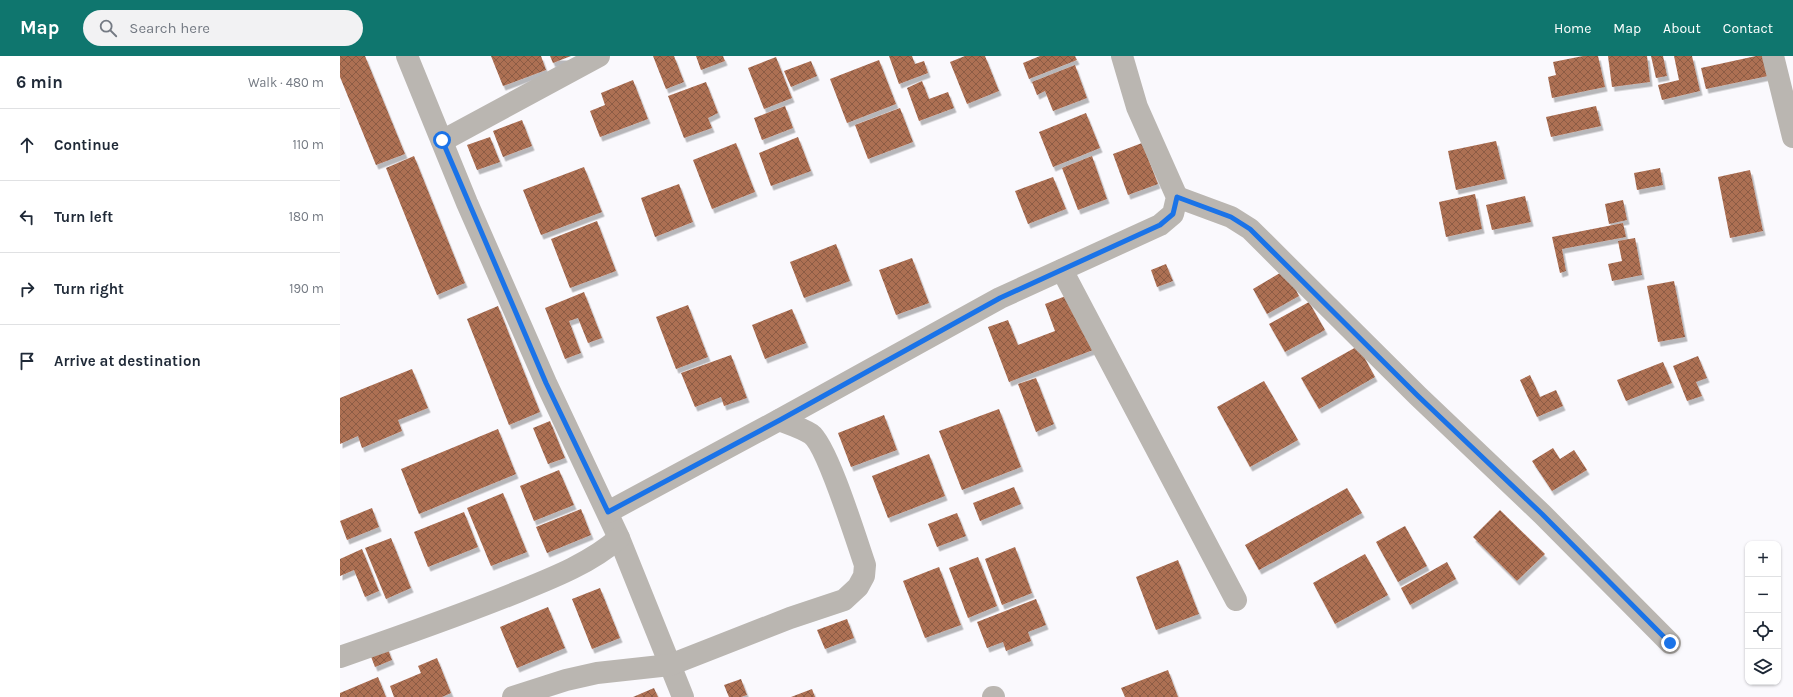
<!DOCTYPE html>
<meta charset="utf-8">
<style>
body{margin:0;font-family:Karla,sans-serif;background:#f2f2f3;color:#1f2937}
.controls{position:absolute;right:12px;bottom:12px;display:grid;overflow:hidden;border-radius:8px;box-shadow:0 1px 3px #0004}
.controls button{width:36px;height:36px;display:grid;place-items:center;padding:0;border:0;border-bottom:1px solid #e0e1e3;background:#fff;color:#1f2937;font:20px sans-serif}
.stop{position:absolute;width:12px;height:12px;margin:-9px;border:3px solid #1a73e8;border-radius:50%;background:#fff}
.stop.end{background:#1a73e8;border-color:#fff;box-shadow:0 1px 4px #0008}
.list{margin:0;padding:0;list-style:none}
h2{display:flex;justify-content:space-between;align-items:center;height:52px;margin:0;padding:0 16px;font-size:17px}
h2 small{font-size:13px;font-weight:400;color:#747a83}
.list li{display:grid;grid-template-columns:26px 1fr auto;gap:12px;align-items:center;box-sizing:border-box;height:72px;padding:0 16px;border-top:1px solid #e0e1e3}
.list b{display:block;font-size:15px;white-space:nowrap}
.list em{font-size:13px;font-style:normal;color:#747a83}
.icon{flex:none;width:22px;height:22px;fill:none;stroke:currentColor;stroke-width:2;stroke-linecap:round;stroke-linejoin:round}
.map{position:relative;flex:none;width:1453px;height:641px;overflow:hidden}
header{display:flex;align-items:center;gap:24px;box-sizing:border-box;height:56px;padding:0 20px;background:#0f766e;color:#fff}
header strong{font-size:19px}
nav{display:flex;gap:22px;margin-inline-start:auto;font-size:14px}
.search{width:280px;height:36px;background:#f2f2f3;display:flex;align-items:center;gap:10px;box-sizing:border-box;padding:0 14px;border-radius:22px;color:#747a83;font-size:15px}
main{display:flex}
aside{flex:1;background:#fff}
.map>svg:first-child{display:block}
.building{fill:url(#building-cross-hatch);filter:url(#shadow)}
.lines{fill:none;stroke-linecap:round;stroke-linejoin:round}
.minor{stroke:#bab6b1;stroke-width:22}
.route{stroke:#1a73e8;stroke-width:5}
</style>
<header>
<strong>Map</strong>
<div class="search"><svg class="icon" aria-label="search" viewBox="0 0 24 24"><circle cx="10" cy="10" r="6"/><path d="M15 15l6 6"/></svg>Search here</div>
<nav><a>Home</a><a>Map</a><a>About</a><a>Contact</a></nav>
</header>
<main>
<aside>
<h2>6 min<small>Walk · 480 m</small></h2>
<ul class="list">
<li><svg class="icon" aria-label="ahead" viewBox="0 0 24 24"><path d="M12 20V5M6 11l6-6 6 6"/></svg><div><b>Continue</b></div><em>110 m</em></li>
<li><svg class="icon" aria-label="left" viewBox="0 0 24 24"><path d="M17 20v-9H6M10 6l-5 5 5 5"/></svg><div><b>Turn left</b></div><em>180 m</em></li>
<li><svg class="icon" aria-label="right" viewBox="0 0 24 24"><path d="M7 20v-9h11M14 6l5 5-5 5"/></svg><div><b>Turn right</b></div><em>190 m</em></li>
<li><svg class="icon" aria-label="arrive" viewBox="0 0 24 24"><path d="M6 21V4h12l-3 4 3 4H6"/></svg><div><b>Arrive at destination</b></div></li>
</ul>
</aside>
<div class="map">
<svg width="1453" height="641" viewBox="0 0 1453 641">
<defs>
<pattern id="building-cross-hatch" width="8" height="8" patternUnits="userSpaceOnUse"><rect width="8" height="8" fill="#ad6f53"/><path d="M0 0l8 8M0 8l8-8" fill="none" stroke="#8c5b45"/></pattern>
<filter id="shadow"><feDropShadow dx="2.5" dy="4.5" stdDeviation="0" flood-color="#0004"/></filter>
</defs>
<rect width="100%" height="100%" fill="#faf9fd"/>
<g class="building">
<polygon points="0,0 25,0 65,98 36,109 0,21"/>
<polygon points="151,0 201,0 206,14 163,30"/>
<polygon points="210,0 231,0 213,7"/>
<polygon points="313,0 334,0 344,26 326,33"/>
<polygon points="356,0 383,0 385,5 361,14"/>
<polygon points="549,0 572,0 575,8 584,5 588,17 559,28"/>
<polygon points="625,0 645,0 659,35 627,48 610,6"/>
<polygon points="700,0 735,0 737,4 689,23 683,7"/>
<polygon points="1243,0 1258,0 1265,31 1212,42 1208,21 1216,19 1213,6"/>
<polygon points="1268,0 1307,0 1310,26 1272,31"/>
<polygon points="1311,0 1323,0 1327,20 1316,22"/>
<polygon points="1334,0 1352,0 1360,35 1322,44 1318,29 1339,24"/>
<polygon points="1416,0 1424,0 1428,20 1366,33 1361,12"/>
<polygon points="436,1 452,42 424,53 408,12"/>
<polygon points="539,4 556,48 507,67 490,23"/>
<polygon points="471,5 477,20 451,31 444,15"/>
<polygon points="735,9 747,42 713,55 705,35 697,39 692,26"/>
<polygon points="293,24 308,63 260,81 250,55 265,49 261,37"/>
<polygon points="582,25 589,43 608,36 614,52 579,65 567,32"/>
<polygon points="366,26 378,57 368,62 372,72 344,82 328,40"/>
<polygon points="445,50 453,72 422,84 414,62"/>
<polygon points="1256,50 1261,70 1211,81 1206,61"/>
<polygon points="560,52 573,86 528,103 515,69"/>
<polygon points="746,57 760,92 713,111 699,76"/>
<polygon points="182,64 192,90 163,101 153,75"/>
<polygon points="150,81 160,106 137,114 127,89"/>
<polygon points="458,81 471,115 431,130 419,97"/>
<polygon points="1156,85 1165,123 1116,134 1108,95"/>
<polygon points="396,87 415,136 372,153 353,104"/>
<polygon points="802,87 818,128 788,139 773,98"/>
<polygon points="74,100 125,227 97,239 46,112"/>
<polygon points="752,100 767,143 738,154 722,112"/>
<polygon points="244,111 262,156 201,179 183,134"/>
<polygon points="1320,112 1323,129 1297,134 1294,117"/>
<polygon points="1410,114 1423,175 1390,182 1378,121"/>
<polygon points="713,121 726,153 688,168 675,135"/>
<polygon points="339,128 353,166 315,181 301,142"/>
<polygon points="1135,138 1142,173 1106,181 1099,146"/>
<polygon points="1185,140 1191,166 1152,174 1146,149"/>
<polygon points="1283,144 1287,164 1269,168 1265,148"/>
<polygon points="257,165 276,215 230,232 211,183"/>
<polygon points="1283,167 1286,181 1222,193 1226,215 1220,217 1212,181"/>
<polygon points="1295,182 1302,219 1272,225 1268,208 1282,205 1278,185"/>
<polygon points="496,188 510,225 464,242 450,206"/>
<polygon points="572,202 589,247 556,259 539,214"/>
<polygon points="826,208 833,225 817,231 811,214"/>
<polygon points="945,214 959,240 927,258 913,233"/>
<polygon points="1334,225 1345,281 1318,286 1307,230"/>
<polygon points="244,236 262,282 248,287 238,262 229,265 241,297 225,303 205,252"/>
<polygon points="731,238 753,294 669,326 648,271 668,264 678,289 715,275 705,248"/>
<polygon points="969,246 985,274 945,296 929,268"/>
<polygon points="348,249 368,301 336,313 316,261"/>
<polygon points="158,250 200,356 169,369 127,263"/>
<polygon points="452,253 466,287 425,303 412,269"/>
<polygon points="1018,290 1035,321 979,353 961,322"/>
<polygon points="391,299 407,342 384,350 381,341 355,351 341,317"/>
<polygon points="1358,300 1367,322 1356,326 1362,340 1347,345 1333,310"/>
<polygon points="1323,306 1332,327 1286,345 1277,324"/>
<polygon points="72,313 88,352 58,364 62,375 22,392 18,380 0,388 0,342"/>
<polygon points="1190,319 1200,341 1216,334 1223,350 1197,361 1180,324"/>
<polygon points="696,322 714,368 696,376 678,328"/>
<polygon points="924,325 958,384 910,411 877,351"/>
<polygon points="659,353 681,411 622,434 599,375"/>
<polygon points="544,359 557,394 511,411 498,377"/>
<polygon points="210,365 225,402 208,408 193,372"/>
<polygon points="158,373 176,418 79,458 61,413"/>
<polygon points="1213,392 1220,403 1234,394 1247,414 1212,435 1192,405"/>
<polygon points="589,398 605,440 548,462 532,420"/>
<polygon points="219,414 234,449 194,465 180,430"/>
<polygon points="674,431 681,448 640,465 633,447"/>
<polygon points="1007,432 1022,457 919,514 905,489"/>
<polygon points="163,437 187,496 151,510 127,452"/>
<polygon points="32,452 39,471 7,484 0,465"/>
<polygon points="241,453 251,479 207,497 196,471"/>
<polygon points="1160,454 1205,498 1177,525 1133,481"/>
<polygon points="124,456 138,491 88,511 74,476"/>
<polygon points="617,457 626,480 597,491 588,468"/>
<polygon points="1065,470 1087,510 1058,526 1036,486"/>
<polygon points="51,482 71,532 46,543 25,492"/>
<polygon points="675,491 692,537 662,549 645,503"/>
<polygon points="22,493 39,535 25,541 14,514 0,520 0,503"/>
<polygon points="1025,498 1048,539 995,568 973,527"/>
<polygon points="638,501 657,550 628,562 609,512"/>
<polygon points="838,504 859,558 816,574 796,521"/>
<polygon points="1107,506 1116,523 1070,549 1061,532"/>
<polygon points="599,511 621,569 585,582 563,525"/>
<polygon points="260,532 280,582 252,593 232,543"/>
<polygon points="696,543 706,569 688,576 691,585 666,595 663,586 647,592 637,566"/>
<polygon points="208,551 225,592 177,612 160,571"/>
<polygon points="507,563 514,582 485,593 477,574"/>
<polygon points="47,591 52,604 35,611 30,598"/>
<polygon points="97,602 111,637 102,641 54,641 50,630 81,617 78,610"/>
<polygon points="828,614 838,641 785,641 781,632"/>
<polygon points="38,621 46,641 0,641 0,637"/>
<polygon points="401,623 407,639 401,641 389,641 384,629"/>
<polygon points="314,632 318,641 293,641"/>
<polygon points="472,633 475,641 451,641"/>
</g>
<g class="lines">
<g class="minor">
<polyline points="67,0 127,147 206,327 279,482 343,641"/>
<polyline points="1433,0 1453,81"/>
<polyline points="102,85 259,0"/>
<polyline points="837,141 891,161 910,173 1078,340 1202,458 1330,587"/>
<polyline points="722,214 896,544"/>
<polyline points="268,456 439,364 660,242 820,169 833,158 837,141 797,51 782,0"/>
<path d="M0,601C61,580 121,559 180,535C215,521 252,506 279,482"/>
<path d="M173,641L226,624L257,617L330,609L450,562L504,544L518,531L524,520L525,509C517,486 487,389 471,378C462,372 449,368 439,364"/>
<polyline points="653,641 654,641"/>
</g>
</g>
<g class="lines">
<polyline class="route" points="102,84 206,327 268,456 440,364 660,242 820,169 833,158 837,141 891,161 910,173 1078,340 1202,458 1330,587"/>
</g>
</svg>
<div class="controls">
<button>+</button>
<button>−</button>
<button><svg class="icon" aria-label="locate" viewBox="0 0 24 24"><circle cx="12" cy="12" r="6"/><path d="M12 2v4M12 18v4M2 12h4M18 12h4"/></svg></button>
<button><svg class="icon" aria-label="layers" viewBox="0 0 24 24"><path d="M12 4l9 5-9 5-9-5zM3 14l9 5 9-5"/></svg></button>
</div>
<div class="stop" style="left:102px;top:84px"></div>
<div class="stop end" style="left:1330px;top:587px"></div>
</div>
</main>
